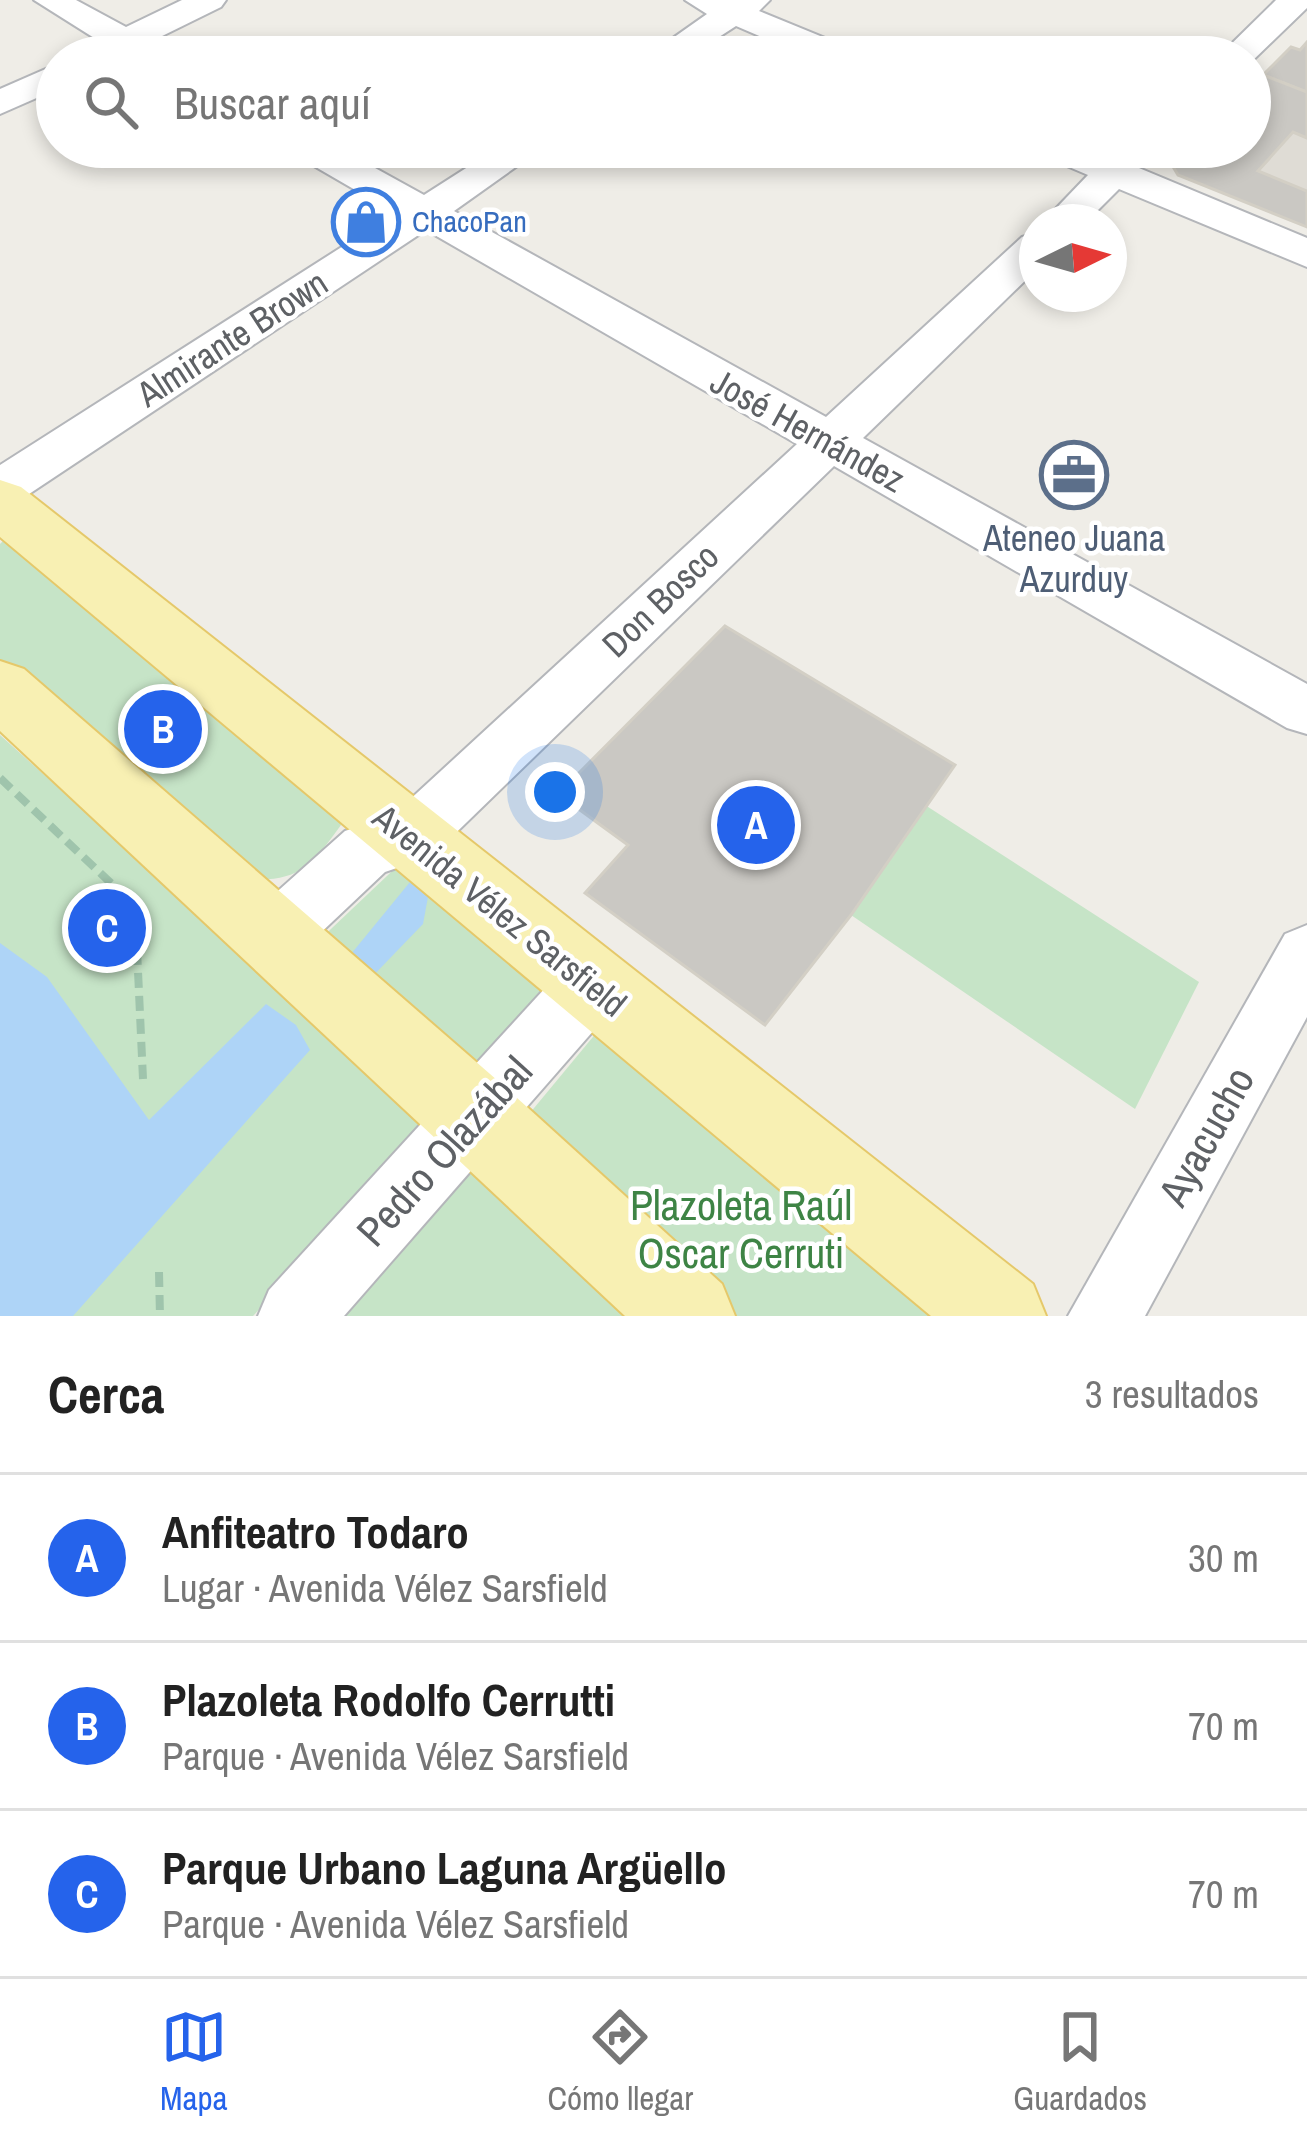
<!DOCTYPE html>
<html lang="es">
<meta charset="utf-8">
<style>
body{margin:0;font-family:"Archivo Narrow",sans-serif;background:#f2f2f2;color:#222}
.compass{position:absolute;left:1019px;top:204px;width:108px;height:108px;border-radius:50%;background:#fff;box-shadow:0 6px 18px #0003;rotate:85deg}
.you{position:absolute;left:555px;top:792px;width:42px;height:42px;margin:-30px;border:9px solid #fff;border-radius:50%;background:#1a73e8;box-shadow:0 0 0 18px #1a73e833}
.badge{display:grid;place-items:center;width:78px;height:78px;border-radius:50%;background:#2563eb;color:#fff;font-size:39px;font-weight:700}
.pin{position:absolute;translate:-50% -50%;border:6px solid #fff;box-shadow:0 3px 12px #0006}
.list{margin:0;padding:0;list-style:none}
h2{display:flex;justify-content:space-between;align-items:center;height:156px;margin:0;padding:0 48px;font-size:51px}
h2 small{font-size:39px;font-weight:400;color:#767676}
.list li{display:grid;grid-template-columns:78px 1fr auto;gap:36px;align-items:center;box-sizing:border-box;height:168px;padding:0 48px;border-top:3px solid #e0e0e0}
.list b{display:block;font-size:45px;white-space:nowrap}
.list p{margin:0;font-size:39px;white-space:nowrap;color:#767676}
.list em{font-size:39px;font-style:normal;color:#767676}
.icon{flex:none;width:66px;height:66px;fill:none;stroke:currentColor;stroke-width:2;stroke-linecap:round;stroke-linejoin:round}
.map{position:relative;flex:none;width:1307px;height:1316px;overflow:hidden}
.search{position:absolute;background:#fff;box-shadow:0 6px 18px #0003;left:36px;right:36px;top:36px;height:132px;display:flex;align-items:center;gap:30px;box-sizing:border-box;padding:0 42px;border-radius:66px;color:#767676;font-size:45px}
.sheet{height:660px;background:#fff}
nav{display:flex;justify-content:space-around;align-items:center;box-sizing:border-box;height:168px;border-top:3px solid #e0e0e0;background:#fff;font-size:33px;color:#767676}
nav a{display:grid;justify-items:center;gap:6px}
nav .on{color:#2563eb}
.map>svg:first-child{display:block}
.education{fill:#dfdcd5}
.green{fill:#c6e4c7}
.water{fill:#aed4f7}
.building{fill:#cac8c3;stroke:#d3cfc5;stroke-width:3}
.lines{fill:none;stroke-linecap:round;stroke-linejoin:round}
.minor-casing{stroke:#b4b6ba;stroke-width:4}
.major-casing{stroke:#e5c86a;stroke-width:4}
.path{stroke:#9fc4ac;stroke-width:8;stroke-dasharray:15 8;stroke-linecap:butt}
.minor{fill:#fff;fill-rule:evenodd}
.major{fill:#f8f0b3;fill-rule:evenodd}
.labels{text-anchor:middle;stroke-width:9;stroke-linejoin:round;paint-order:stroke}
.far-shop-label{font-size:30px;fill:#366cbe;stroke:#fff;text-anchor:start}
.street-label{font-size:36px;fill:#5e6165;stroke:#fff}
.service-label{font-size:36px;fill:#4e5e75;stroke:#fff}
.near-street-label{font-size:42px;fill:#5e6165;stroke:#fff}
.near-park-label{font-size:42px;fill:#3e8445;stroke:#fff}
</style>
<div class="map">
<svg width="1307" height="1316" viewBox="0 0 1307 1316">
<rect width="100%" height="100%" fill="#efede7"/>
<polygon class="education" points="1307,92 1307,227 1178,175 1172,165 1190,147 1250,147"/>
<g class="green">
<path d="M4,540L333,798L341,825C308,871 295,884 237,878L0,660V544Z"/>
<polygon points="0,735 429,1122 253,1316 0,1316"/>
<polygon points="925,805 1199,982 1135,1109 851,915"/>
<polygon points="407,857 541,964 543,1014 495,1061 452,1070 313,946"/>
<polygon points="602,1026 973,1316 725,1316 520,1125"/>
<polygon points="473,1170 655,1316 346,1316"/>
</g>
<g class="water">
<polygon points="410,882 428,897 423,924 367,982 351,954"/>
<polygon points="0,943 47,977 149,1120 266,1004 296,1025 310,1050 73,1316 0,1316"/>
</g>
<g class="building">
<polygon points="1307,42 1307,92 1263,75 1291,47 1300,50"/>
<polygon points="1263,75 1307,92 1307,138 1293,132 1258,171 1307,191 1307,227 1178,175 1172,165 1190,147 1250,147 1250,88"/>
<polygon points="725,626 955,765 851,915 765,1025 585,893 628,845 558,794"/>
</g>
<g class="lines">
<g class="minor-casing">
<g id="minor">
<polygon points="34,0 76,0 126,27 182,0 226,0 221,7 152,41 165,53 162,57 75,57 99,41"/>
<polygon points="685,0 770,0 759,11 852,49 857,57 808,57 736,26 688,57 646,57 707,14"/>
<polygon points="1276,0 1307,0 1307,8 1250,63 1250,57 1218,57"/>
<polygon points="57,64 57,89 0,114 0,89"/>
<polygon points="290,147 337,147 424,195 499,147 544,147 454,211 826,417 1022,237 1037,233 1037,269 863,438 1307,684 1307,734 1287,728 834,466 432,856 385,872 295,957 273,966 251,957 242,936 251,915 345,831 393,815 797,444 426,230 17,502 0,507 0,465 395,213 295,155"/>
<polygon points="1036,147 1088,147 1108,155 1117,147 1157,147 1139,168 1307,238 1307,267 1119,189 1086,222 1043,222 1088,175 1041,155"/>
<polygon points="1307,925 1307,1017 1145,1316 1068,1316 1285,934"/>
<polygon points="592,953 615,962 624,984 615,1006 344,1316 258,1316 269,1290 569,962"/>
</g>
</g>
<g class="major-casing">
<g id="major">
<polygon points="0,480 21,487 1033,1284 1046,1316 931,1316 0,537"/>
<polygon points="0,661 24,669 505,1087 722,1284 735,1316 625,1316 0,731"/>
</g>
</g>
<g class="path">
<polyline points="0,778 135,906 143,1079"/>
<polyline points="159,1272 160,1316"/>
</g>
<use href="#minor" class="minor"/>
<use href="#major" class="major"/>
</g>
<defs>
<g id="shop-ring" transform="scale(3.45)"><circle r="9.5" fill="#fff" stroke="#3f7fe0" stroke-width="1.5"/><path d="M-5-2.5h2.3a2.7 3.5 0 0 1 5.4 0H5L5.5 6h-11ZM-1.5-2.5h3a1.5 2.3 0 0 0-3 0Z" fill="#3f7fe0"/></g>
<g id="office-ring" transform="scale(3.45)"><circle r="9.5" fill="#fff" stroke="#5c6f8a" stroke-width="1.5"/><path d="M-6-3h4V-5.5h4V-3h4V5H-6ZM-1-4.5V-3h2v-1.5ZM-6 0V1H6V0Z" fill="#5c6f8a"/></g>
</defs>
<g fill-rule="evenodd">
<use href="#shop-ring" x="366" y="222"/>
<use href="#office-ring" x="1074" y="475"/>
</g>
<g class="labels">
<g class="far-shop-label">
<text x="412" y="232">ChacoPan</text>
</g>
<g class="street-label">
<text transform="translate(232 338) rotate(-33)" y="13">Almirante Brown</text>
<text transform="translate(808 430) rotate(29)" y="13">José Hernández</text>
<text transform="translate(660 600) rotate(-44)" y="13">Don Bosco</text>
<text transform="translate(500 910) rotate(39)" y="13">Avenida Vélez Sarsfield</text>
</g>
<g class="service-label">
<text x="1074" y="551">Ateneo Juana<tspan x="1074" dy="41">Azurduy</tspan></text>
</g>
<g class="near-street-label">
<text transform="translate(1206 1136) rotate(-61)" y="15">Ayacucho</text>
<text transform="translate(444 1151) rotate(-48)" y="15">Pedro Olazábal</text>
</g>
<g class="near-park-label">
<text x="741" y="1220">Plazoleta Raúl<tspan x="741" dy="48">Oscar Cerruti</tspan></text>
</g>
</g>
</svg>
<svg class="compass" viewBox="-18 -18 36 36"><path d="M0-13l5 13h-10z" fill="#e53935"/><path d="M0 13l5-13h-10z" fill="#767676"/></svg>
<div class="you"></div>
<div class="pin badge" style="left:756px;top:825px">A</div>
<div class="pin badge" style="left:163px;top:729px">B</div>
<div class="pin badge" style="left:107px;top:928px">C</div>
<div class="search"><svg class="icon" aria-label="search" viewBox="0 0 24 24"><circle cx="10" cy="10" r="6"/><path d="M15 15l6 6"/></svg>Buscar aquí</div>
</div>
<section class="sheet">
<h2>Cerca<small>3 resultados</small></h2>
<ul class="list">
<li><span class="badge">A</span><div><b>Anfiteatro Todaro</b><p>Lugar · Avenida Vélez Sarsfield</p></div><em>30 m</em></li>
<li><span class="badge">B</span><div><b>Plazoleta Rodolfo Cerrutti</b><p>Parque · Avenida Vélez Sarsfield</p></div><em>70 m</em></li>
<li><span class="badge">C</span><div><b>Parque Urbano Laguna Argüello</b><p>Parque · Avenida Vélez Sarsfield</p></div><em>70 m</em></li>
</ul>
</section>
<nav>
<a class="on"><svg class="icon" aria-label="map" viewBox="0 0 24 24"><path d="M3 6l6-2 6 2 6-2v14l-6 2-6-2-6 2zM9 4v14M15 6v14"/></svg>Mapa</a>
<a><svg class="icon" aria-label="directions" viewBox="0 0 24 24"><path d="M12 3l9 9-9 9-9-9zM9 14v-3h6M13 9l2 2-2 2"/></svg>Cómo llegar</a>
<a><svg class="icon" aria-label="saved" viewBox="0 0 24 24"><path d="M7 4h10v16l-5-4-5 4z"/></svg>Guardados</a>
</nav>
